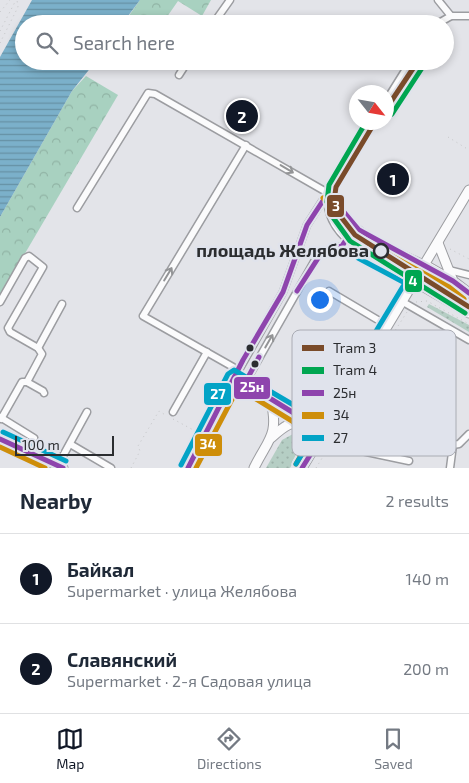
<!DOCTYPE html>
<meta charset="utf-8">
<style>
body{margin:0;font-family:"Exo 2",sans-serif;background:#f2f2f3;color:#1f2937}
.compass{position:absolute;left:349px;top:85px;width:45px;height:45px;border-radius:50%;background:#fff;box-shadow:0 2px 8px #0003;rotate:121deg}
.scale{position:absolute;left:15px;bottom:12px;width:99px;box-sizing:border-box;padding-left:5px;border:2px solid #2b2d30;border-top:0;font-size:14px;line-height:18px;white-space:nowrap;color:#2b2d30;-webkit-text-stroke:4px #e0e3ec;paint-order:stroke}
.you{position:absolute;left:319px;top:299px;width:18px;height:18px;margin:-12px;border:4px solid #fff;border-radius:50%;background:#1a73e8;box-shadow:0 0 0 8px #1a73e833}
.badge{display:grid;place-items:center;width:32px;height:32px;border-radius:50%;background:#111827;color:#fff;font-size:16px;font-weight:700}
.pin{position:absolute;translate:-50% -50%;border:2px solid #fff;box-shadow:0 1px 5px #0006}
.list{margin:0;padding:0;list-style:none}
h2{display:flex;justify-content:space-between;align-items:center;height:65px;margin:0;padding:0 20px;font-size:21px}
h2 small{font-size:16px;font-weight:400;color:#747a83}
.list li{display:grid;grid-template-columns:32px 1fr auto;gap:15px;align-items:center;box-sizing:border-box;height:90px;padding:0 20px;border-top:1px solid #e0e1e3}
.list b{display:block;font-size:19px;white-space:nowrap}
.list p{margin:0;font-size:16px;white-space:nowrap;color:#747a83}
.list em{font-size:16px;font-style:normal;color:#747a83}
.icon{flex:none;width:28px;height:28px;fill:none;stroke:currentColor;stroke-width:2;stroke-linecap:round;stroke-linejoin:round}
.map{position:relative;flex:none;width:469px;height:468px;overflow:hidden}
.search{position:absolute;background:#fff;box-shadow:0 2px 8px #0003;left:15px;right:15px;top:15px;height:55px;display:flex;align-items:center;gap:12px;box-sizing:border-box;padding:0 18px;border-radius:28px;color:#747a83;font-size:19px}
.sheet{height:245px;background:#fff}
nav{display:flex;justify-content:space-around;align-items:center;box-sizing:border-box;height:70px;border-top:1px solid #e0e1e3;background:#fff;font-size:14px;color:#747a83}
nav a{display:grid;justify-items:center;gap:2px}
nav .on{color:#111827}
.map>svg:first-child{display:block}
.grass{fill:url(#grass-dots)}
.forest{fill:url(#forest-crowns)}
.water{fill:url(#water-rules)}
.lines{fill:none;stroke-linecap:round;stroke-linejoin:round}
.minor-casing{stroke:#9c9da1;stroke-width:9}
.major-casing{stroke:#9c9da1;stroke-width:11}
.path{stroke:#c4c5c7;stroke-width:1;stroke-dasharray:1 4;stroke-linecap:butt}
.minor{stroke:#fbfbfc;stroke-width:6}
.major{stroke:#fbfbfc;stroke-width:9}
.tram{stroke:#c6c6c8;stroke-width:1}
.bus-1-casing{stroke:#e0e3ec;stroke-width:9}
.bus-2-casing{stroke:#e0e3ec;stroke-width:9}
.bus-3-casing{stroke:#e0e3ec;stroke-width:9}
.bus-1{stroke:#8e44ad;stroke-width:5}
.bus-2{stroke:#ce8e0a;stroke-width:5}
.bus-3{stroke:#02a3c6;stroke-width:5}
.tram-1-casing{stroke:#e0e3ec;stroke-width:9}
.tram-2-casing{stroke:#e0e3ec;stroke-width:9}
.tram-1{stroke:#7a4b2a;stroke-width:5}
.tram-2{stroke:#00a651;stroke-width:5}
.oneway{stroke:#939496}
.stop-dot{fill:#e0e3ec;stroke:#2b2d30;stroke-width:2.5}
.bus-dot{fill:#2b2d30;stroke:#e0e3ec;stroke-width:2}
.labels{text-anchor:middle;stroke-width:5;stroke-linejoin:round;paint-order:stroke}
.stop-label{font-size:18px;font-weight:bold;fill:#2b2d30;stroke:#e0e3ec;text-anchor:end}
.key{fill:#e0e3ec;stroke:#aaacb4;stroke-width:1}
.key-label{font-size:14px;fill:#2b2d30}
.line-badge{stroke:#e0e3ec;stroke-width:2}
.badge-label{font-size:14px;text-anchor:middle;font-weight:bold;fill:#fff}
</style>
<div class="map">
<svg width="469" height="468" viewBox="0 0 469 468">
<defs>
<pattern id="grass-dots" width="8" height="8" patternUnits="userSpaceOnUse" patternTransform="scale(1.25)"><rect width="8" height="8" fill="#b5cec4"/><path d="M2 2h.1M6 6h.1" fill="none" stroke="#9cb1a9" stroke-width="1.8" stroke-linecap="round"/></pattern>
<pattern id="forest-crowns" width="20" height="18" patternUnits="userSpaceOnUse" patternTransform="scale(1.25)"><rect width="20" height="18" fill="#a8d1c0"/><path d="M2 6a3 3 0 1 1 6 0M12 15a3 3 0 1 1 6 0" fill="none" stroke="#91b4a5"/></pattern>
<pattern id="water-rules" width="6" height="5" patternUnits="userSpaceOnUse" patternTransform="scale(1.25)"><rect width="6" height="5" fill="#7bb0ca"/><path d="M0 2.5h6" fill="none" stroke="#6590a4"/></pattern>
</defs>
<rect width="100%" height="100%" fill="#e3e4e9"/>
<g class="grass">
<polygon points="429,304 469,325 469,332 427,307"/>
<polygon points="293,434 300,438 302,446 290,468 266,468 282,440"/>
</g>
<g class="forest">
<polygon points="140,0 211,0 202,16 178,1 162,24 123,24"/>
<polygon points="86,76 118,95 0,296 0,217 72,91"/>
</g>
<polygon class="water" points="32,0 140,0 122,24 24,24 24,61 96,61 72,91 0,217 0,57"/>
<g class="lines">
<g class="minor-casing">
<g id="minor">
<polyline points="438,0 451,16"/>
<polyline points="213,24 230,0"/>
<polyline points="437,24 451,16 469,16"/>
<polyline points="179,75 188,61"/>
<polyline points="386,101 411,61"/>
<path d="M328,194C325,219 342,238 362,251"/>
<path d="M77,208L148,93L155,94L328,193C339,202 342,215 352,224C370,241 403,254 425,265"/>
<polyline points="449,270 469,275"/>
<polyline points="0,302 25,258 29,256 43,267 8,328 10,332 38,348 42,354 27,382"/>
<polyline points="403,302 469,340"/>
<polyline points="319,308 329,291 388,326"/>
<polyline points="38,348 62,304"/>
<polyline points="371,353 413,380 435,388"/>
<polyline points="339,360 360,372"/>
<polyline points="366,363 403,385 407,403"/>
<polyline points="301,364 349,390"/>
<polyline points="235,377 233,367 143,316 246,145"/>
<polyline points="235,377 283,292 307,225 373,122"/>
<polyline points="413,380 422,415 447,434 453,445 450,468"/>
<polyline points="245,383 315,260 322,252 342,246 412,286"/>
<polyline points="173,412 207,352"/>
<polyline points="0,417 34,438 28,450"/>
<polyline points="1,419 22,382 27,382 43,391 44,393"/>
<polyline points="324,431 357,450 409,461"/>
<polyline points="70,444 111,468"/>
<polyline points="453,445 459,444 469,434"/>
<polyline points="58,465 87,412"/>
</g>
</g>
<g class="major-casing">
<g id="major">
<polyline points="438,243 453,281"/>
<polyline points="362,251 469,313"/>
<polyline points="425,265 453,281 469,293"/>
<polyline points="308,426 321,422 333,414"/>
<path d="M271,438C282,428 294,417 308,426L312,451"/>
<polyline points="0,439 63,468"/>
<polyline points="188,468 235,377 297,415 304,423"/>
<path d="M254,468C268,439 279,436 271,401"/>
<polyline points="302,468 469,190"/>
</g>
</g>
<g class="path">
<polyline points="0,12 10,0"/>
<polyline points="0,31 16,0"/>
<polyline points="0,43 18,7 17,0"/>
<polyline points="448,137 469,150"/>
<polyline points="450,249 469,259"/>
<polyline points="416,302 427,301 469,324"/>
<polyline points="382,351 407,312"/>
<polyline points="173,419 197,432"/>
<polyline points="338,432 372,376"/>
<polyline points="131,468 140,451 138,446 159,411 167,416"/>
<polyline points="316,468 332,442"/>
</g>
<use href="#minor" class="minor"/>
<use href="#major" class="major"/>
<polyline class="tram" points="389,106 400,95 422,61"/>
<g class="bus-1-casing">
<g id="bus-1">
<polyline points="297,291 322,252 342,246 346,240 376,258"/>
<polyline points="259,357 245,383 297,415 308,426 312,452 302,468"/>
<polyline points="0,439 63,468"/>
<polyline points="188,468 243,360 283,292 307,225 328,193 359,230 453,281 469,293"/>
</g>
</g>
<g class="bus-2-casing">
<g id="bus-2">
<polyline points="323,198 355,236 449,287 464,299"/>
<polyline points="0,447 45,468"/>
<polyline points="196,468 238,388 292,421 301,430 304,450 296,464"/>
</g>
</g>
<g class="bus-3-casing">
<g id="bus-3">
<polyline points="3,432 66,461"/>
<polyline points="296,464 405,283 358,258"/>
<polyline points="181,465 228,374 234,370 302,410 315,423 319,451"/>
</g>
</g>
<use href="#bus-1" class="bus-1"/>
<use href="#bus-2" class="bus-2"/>
<use href="#bus-3" class="bus-3"/>
<g class="tram-1-casing">
<g id="tram-1">
<polyline points="386,109 418,61"/>
<polyline points="375,122 336,187 334,201 338,213 355,235 469,307"/>
</g>
</g>
<g class="tram-2-casing">
<g id="tram-2">
<polyline points="392,114 424,65"/>
<polyline points="366,122 329,185 327,202 332,216 350,241 465,313"/>
</g>
</g>
<use href="#tram-1" class="tram-1"/>
<use href="#tram-2" class="tram-2"/>
</g>
<defs><path id="oneway-shaft" d="M-6 0H5M1.5-3L5.5 0L1.5 3" fill="none" stroke-width="1.6" stroke-linecap="round" stroke-linejoin="round" transform="scale(1.25)"/></defs>
<g class="oneway">
<use href="#oneway-shaft" transform="translate(287 169) rotate(31)"/>
<use href="#oneway-shaft" transform="translate(168 274) rotate(-59)"/>
<use href="#oneway-shaft" transform="translate(269 341) rotate(-60)"/>
</g>
<circle class="stop-dot" cx="381" cy="251" r="7"/>
<g class="bus-dot">
<circle cx="250" cy="348" r="4.5"/>
<circle cx="255" cy="364" r="4.5"/>
</g>
<g class="labels">
<g class="stop-label">
<text x="369" y="257">площадь Желябова</text>
</g>
</g>
<rect x="292" y="330" width="164" height="126" rx="8" class="key"/>
<rect x="302" y="345" width="22" height="6" fill="#7a4b2a"/>
<rect x="302" y="367" width="22" height="7" fill="#00a651"/>
<rect x="302" y="390" width="22" height="6" fill="#8e44ad"/>
<rect x="302" y="412" width="22" height="7" fill="#ce8e0a"/>
<rect x="302" y="435" width="22" height="6" fill="#02a3c6"/>
<g class="key-label">
<text x="333" y="353">Tram 3</text>
<text x="333" y="375">Tram 4</text>
<text x="333" y="398">25н</text>
<text x="333" y="420">34</text>
<text x="333" y="443">27</text>
</g>
<g class="line-badge">
<rect x="326" y="194" width="19" height="24" rx="5" fill="#7a4b2a"/>
<rect x="404" y="269" width="19" height="24" rx="5" fill="#00a651"/>
<rect x="233" y="376" width="38" height="24" rx="5" fill="#8e44ad"/>
<rect x="203" y="382" width="29" height="24" rx="5" fill="#02a3c6"/>
<rect x="194" y="433" width="29" height="24" rx="5" fill="#ce8e0a"/>
</g>
<g class="badge-label">
<text x="336" y="211">3</text>
<text x="413" y="286">4</text>
<text x="252" y="392">25н</text>
<text x="218" y="399">27</text>
<text x="208" y="449">34</text>
</g>
</svg>
<svg class="compass" viewBox="-18 -18 36 36"><path d="M0-13l5 13h-10z" fill="#e53935"/><path d="M0 13l5-13h-10z" fill="#747a83"/></svg>
<div class="scale">100 m</div>
<div class="you"></div>
<div class="pin badge" style="left:393px;top:179px">1</div>
<div class="pin badge" style="left:242px;top:116px">2</div>
<div class="search"><svg class="icon" aria-label="search" viewBox="0 0 24 24"><circle cx="10" cy="10" r="6"/><path d="M15 15l6 6"/></svg>Search here</div>
</div>
<section class="sheet">
<h2>Nearby<small>2 results</small></h2>
<ul class="list">
<li><span class="badge">1</span><div><b>Байкал</b><p>Supermarket · улица Желябова</p></div><em>140 m</em></li>
<li><span class="badge">2</span><div><b>Славянский</b><p>Supermarket · 2-я Садовая улица</p></div><em>200 m</em></li>
</ul>
</section>
<nav>
<a class="on"><svg class="icon" aria-label="map" viewBox="0 0 24 24"><path d="M3 6l6-2 6 2 6-2v14l-6 2-6-2-6 2zM9 4v14M15 6v14"/></svg>Map</a>
<a><svg class="icon" aria-label="directions" viewBox="0 0 24 24"><path d="M12 3l9 9-9 9-9-9zM9 14v-3h6M13 9l2 2-2 2"/></svg>Directions</a>
<a><svg class="icon" aria-label="saved" viewBox="0 0 24 24"><path d="M7 4h10v16l-5-4-5 4z"/></svg>Saved</a>
</nav>
